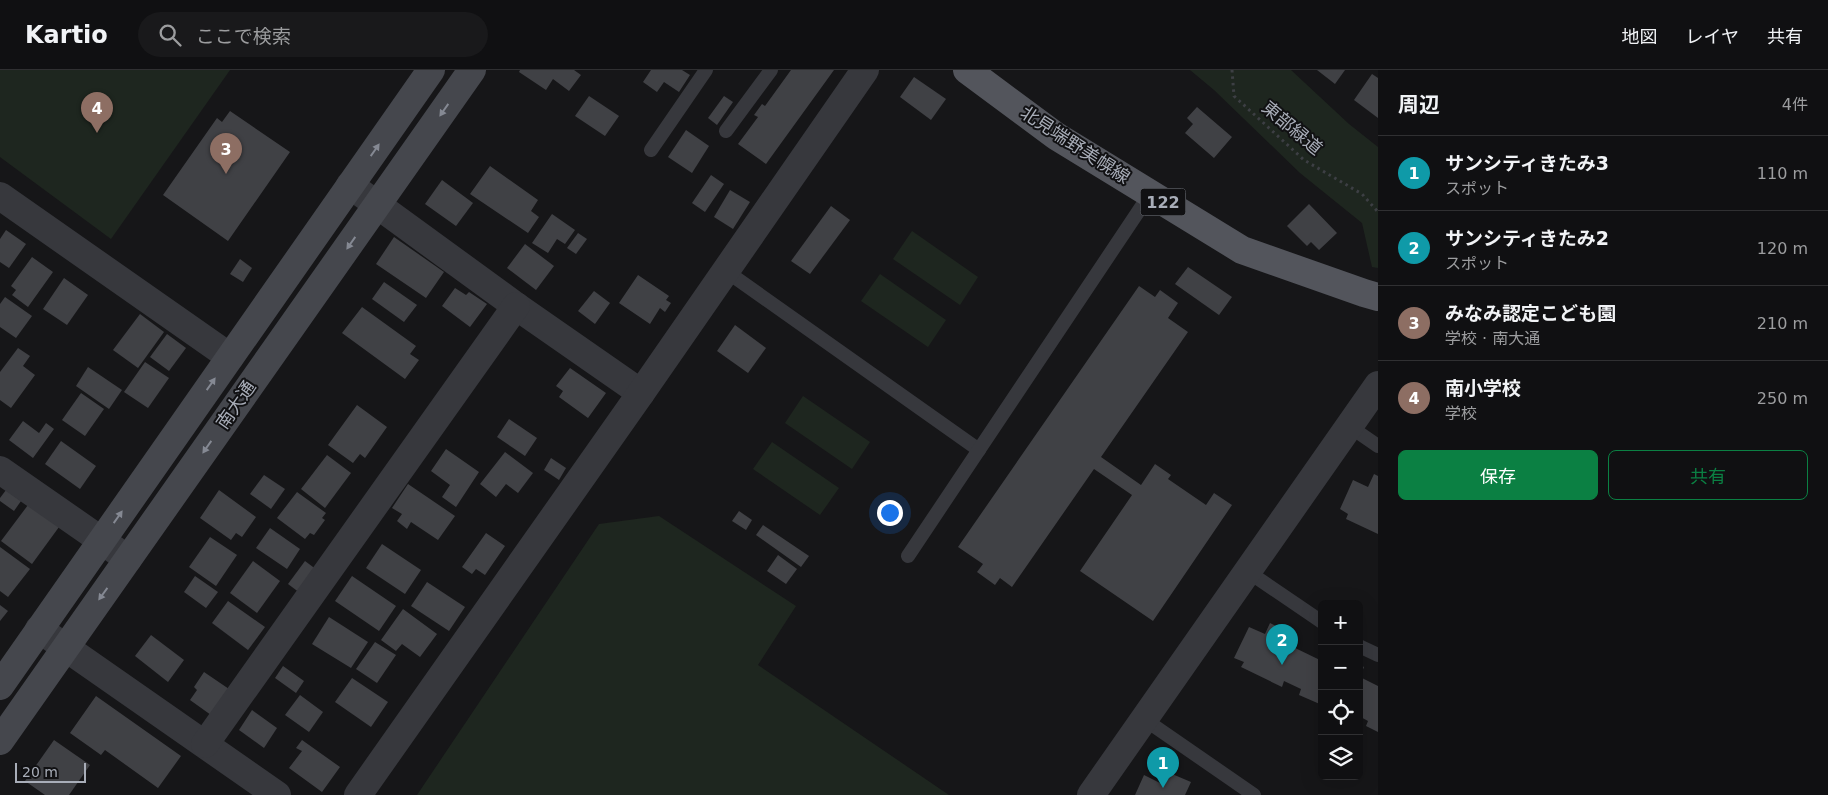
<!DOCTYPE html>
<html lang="ja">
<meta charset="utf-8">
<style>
body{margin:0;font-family:"DejaVu Sans","Noto Sans JP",sans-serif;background:#19191b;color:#f1f3f6}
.controls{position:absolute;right:15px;bottom:15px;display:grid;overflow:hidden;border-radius:8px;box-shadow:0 5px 20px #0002}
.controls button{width:45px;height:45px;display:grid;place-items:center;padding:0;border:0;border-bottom:1px solid #303032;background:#101012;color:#f1f3f6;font:25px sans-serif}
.scale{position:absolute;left:15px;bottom:12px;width:71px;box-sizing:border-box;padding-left:5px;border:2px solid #a8adb8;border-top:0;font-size:14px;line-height:18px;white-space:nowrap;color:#a8adb8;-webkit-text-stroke:4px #111113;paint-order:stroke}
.you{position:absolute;left:889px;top:442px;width:18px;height:18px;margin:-12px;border:4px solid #fff;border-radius:50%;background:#1a73e8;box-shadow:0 0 0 8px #1a73e833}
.badge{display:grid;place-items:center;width:32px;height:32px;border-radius:50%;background:#0b8043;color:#fff;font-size:16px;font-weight:700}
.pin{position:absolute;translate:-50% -41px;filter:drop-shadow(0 1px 2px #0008)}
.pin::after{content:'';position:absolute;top:26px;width:18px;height:15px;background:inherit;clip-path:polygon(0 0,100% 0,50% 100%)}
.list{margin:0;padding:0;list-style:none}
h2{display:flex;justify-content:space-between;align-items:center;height:65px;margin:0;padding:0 20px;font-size:21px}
h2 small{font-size:16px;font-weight:400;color:#9c9d9f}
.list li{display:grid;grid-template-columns:32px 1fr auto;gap:15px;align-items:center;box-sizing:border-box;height:75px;padding:0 20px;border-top:1px solid #303032}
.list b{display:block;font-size:19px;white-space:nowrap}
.list p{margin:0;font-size:16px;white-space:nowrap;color:#9c9d9f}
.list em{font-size:16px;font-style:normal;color:#9c9d9f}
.actions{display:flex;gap:10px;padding:15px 20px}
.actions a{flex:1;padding:11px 0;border:1px solid #0b8043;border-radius:8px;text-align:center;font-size:18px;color:#0b8043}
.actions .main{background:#0b8043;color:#fff}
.icon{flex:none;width:28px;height:28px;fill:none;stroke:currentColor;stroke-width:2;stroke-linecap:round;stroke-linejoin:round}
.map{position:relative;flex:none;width:1378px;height:725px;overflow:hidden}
header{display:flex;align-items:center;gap:30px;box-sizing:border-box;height:70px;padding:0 25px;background:#101012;border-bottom:1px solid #303032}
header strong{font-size:24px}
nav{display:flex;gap:28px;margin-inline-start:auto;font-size:18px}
.search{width:350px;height:45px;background:#19191b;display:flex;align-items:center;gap:12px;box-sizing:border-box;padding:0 18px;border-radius:28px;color:#9c9d9f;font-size:19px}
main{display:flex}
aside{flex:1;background:#101012}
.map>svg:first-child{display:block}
.green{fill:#1e261f}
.building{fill:#404145}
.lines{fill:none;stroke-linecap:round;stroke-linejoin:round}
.path{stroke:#3d3f44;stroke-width:3;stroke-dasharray:2.5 4;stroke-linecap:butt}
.lane{stroke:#37383d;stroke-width:14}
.street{stroke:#37383d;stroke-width:28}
.secondary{stroke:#45474d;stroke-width:28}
.primary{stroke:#53555c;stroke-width:28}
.oneway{fill:#858993}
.labels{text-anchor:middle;stroke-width:4;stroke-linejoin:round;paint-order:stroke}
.shield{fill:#111113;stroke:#7b7e86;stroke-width:1}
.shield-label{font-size:16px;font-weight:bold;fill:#a8adb8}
.street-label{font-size:18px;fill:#a8adb8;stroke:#111113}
</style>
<header>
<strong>Kartio</strong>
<div class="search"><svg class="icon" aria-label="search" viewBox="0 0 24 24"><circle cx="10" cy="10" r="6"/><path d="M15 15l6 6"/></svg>ここで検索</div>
<nav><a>地図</a><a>レイヤ</a><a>共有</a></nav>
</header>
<main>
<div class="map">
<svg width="1378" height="725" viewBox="0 0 1378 725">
<rect width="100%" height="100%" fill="#161618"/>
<g class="green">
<polygon points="0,0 230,0 111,169 0,87"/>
<polygon points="1190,0 1291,0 1349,54 1378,77 1378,198 1372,197 1362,153 1300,103 1214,20"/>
<polygon points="912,161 978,207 960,235 893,189"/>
<polygon points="880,204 946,250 928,277 861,231"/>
<polygon points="803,326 870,372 852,399 785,353"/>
<polygon points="772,372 839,418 820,445 753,399"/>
<polygon points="659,446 796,536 758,595 949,725 417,725 599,454"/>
</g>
<g class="building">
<polygon points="520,0 574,0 581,5 569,21 553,9 546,20 519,2"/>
<polygon points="651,0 682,0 690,5 679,22 664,12 657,22 643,12"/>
<polygon points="791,0 834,0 766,94 738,74 758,47 754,45 762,34 765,36"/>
<polygon points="1317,0 1345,0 1335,14"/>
<polygon points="1372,4 1378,8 1378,48 1354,30"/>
<polygon points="914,7 946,29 931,50 900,27"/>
<polygon points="589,26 619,46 605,66 575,46"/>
<polygon points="724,26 733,32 717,55 708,48"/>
<polygon points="1197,37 1232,67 1214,88 1185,63 1193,54 1187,48"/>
<polygon points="230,41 290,82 228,171 163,125 217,48 222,52"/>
<polygon points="686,60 709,76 692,103 668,87"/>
<polygon points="490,96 538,130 531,141 539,147 528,163 470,124"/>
<polygon points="711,105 724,114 705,142 692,133"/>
<polygon points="442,110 473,133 456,156 425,134"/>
<polygon points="730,120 750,132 733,159 714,147"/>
<polygon points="1309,134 1337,163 1319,180 1311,172 1307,176 1287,156"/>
<polygon points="831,136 850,150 810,204 791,191"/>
<polygon points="552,144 575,160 565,174 557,169 548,183 532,173"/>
<polygon points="6,160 26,174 9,198 0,192 0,169"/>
<polygon points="578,163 587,169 576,184 567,178"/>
<polygon points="394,167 444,202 426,228 376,194"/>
<polygon points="525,174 554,196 536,220 507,198"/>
<polygon points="32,187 53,202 28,237 12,225 16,220 11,216"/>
<polygon points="240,189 252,198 243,212 230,204"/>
<polygon points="1188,197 1232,227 1219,245 1175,214"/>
<polygon points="638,205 669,226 666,230 671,233 665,242 660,238 650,254 619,233"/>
<polygon points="64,208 88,225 67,255 43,239"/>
<polygon points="384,212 417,235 404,252 372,229"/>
<polygon points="1139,216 1155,227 1160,220 1178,233 1168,248 1188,262 1101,387 1141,415 1155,394 1171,405 1168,409 1206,435 1214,423 1232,435 1153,551 1080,501 1132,425 1094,399 1012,517 1000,508 995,515 977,502 983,494 958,477"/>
<polygon points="455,218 466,225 469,222 487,234 470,257 442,236"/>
<polygon points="594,221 610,233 595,254 578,241"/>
<polygon points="5,227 32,246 16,268 0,257 0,234"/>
<polygon points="362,237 416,276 410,284 419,290 405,309 342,263"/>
<polygon points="140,244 164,262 138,298 113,280"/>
<polygon points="735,255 766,278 748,303 717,281"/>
<polygon points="167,264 186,278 169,301 150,287"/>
<polygon points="18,278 30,286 23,296 35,305 11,338 0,330 0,302"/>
<polygon points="145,292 169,308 148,338 124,322"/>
<polygon points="88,297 122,320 109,339 76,316"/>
<polygon points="570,298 606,323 588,348 559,327 563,321 556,316"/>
<polygon points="81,323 104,339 85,366 62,350"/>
<polygon points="357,335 387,357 365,388 360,384 353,393 328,375"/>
<polygon points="509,349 537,368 525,386 497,367"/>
<polygon points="23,351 39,363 46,353 54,359 33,388 9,370"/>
<polygon points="61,371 96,396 80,419 45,394"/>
<polygon points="446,379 479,402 456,437 442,427 450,415 431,401"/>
<polygon points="505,382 533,403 518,423 506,414 496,427 480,414"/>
<polygon points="327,385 351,403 325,438 301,419"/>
<polygon points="551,388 566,398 559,410 544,400"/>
<polygon points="1374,404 1378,406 1378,464 1346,449 1348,444 1340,439 1353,410 1368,417"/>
<polygon points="264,405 285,419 271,439 250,424"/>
<polygon points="408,414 455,446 438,470 411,452 407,459 397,451 402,444 392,438"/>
<polygon points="6,420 21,431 14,441 0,431 0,428"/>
<polygon points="219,420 256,447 242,467 236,463 231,470 200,448"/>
<polygon points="297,422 326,443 322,448 325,450 314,465 310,463 305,469 277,448"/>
<polygon points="28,435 59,457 32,494 1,471"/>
<polygon points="739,441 752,450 746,460 732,451"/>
<polygon points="763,455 809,486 801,497 756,465"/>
<polygon points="270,458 300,479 287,499 256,478"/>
<polygon points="486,463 505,476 485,505 476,499 472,504 462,497"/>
<polygon points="210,467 237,485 216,516 189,497"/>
<polygon points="382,474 421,500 405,524 366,498"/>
<polygon points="0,477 30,499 8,527 0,521"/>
<polygon points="778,485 797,499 786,514 767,501"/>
<polygon points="253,491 280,511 257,543 230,523"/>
<polygon points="305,491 317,500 300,523 288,514"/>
<polygon points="195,506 218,522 206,538 184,522"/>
<polygon points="352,506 396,536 379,561 335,531"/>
<polygon points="427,512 465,537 449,561 411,536"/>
<polygon points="228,531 265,557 248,580 212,553"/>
<polygon points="0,535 8,541 0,551"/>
<polygon points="403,539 437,564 420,587 402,574 396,581 381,570"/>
<polygon points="329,547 368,572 351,598 312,574"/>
<polygon points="1270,553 1296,566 1291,576 1322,591 1322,635 1299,625 1301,619 1284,611 1282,617 1241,597 1244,592 1234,588 1249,557 1265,564"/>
<polygon points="151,565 184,590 168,612 135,586"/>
<polygon points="375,572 396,585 377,613 356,599"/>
<polygon points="1359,594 1364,597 1360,607 1378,616 1378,662 1366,656 1368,651 1359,646"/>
<polygon points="283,596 304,611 296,623 275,608"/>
<polygon points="204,602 229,619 211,645 190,630 197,620 194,617"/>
<polygon points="352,608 388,632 371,657 335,632"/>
<polygon points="300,625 323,642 309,662 285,645"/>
<polygon points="96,626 181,686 158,718 105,680 101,685 70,663"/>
<polygon points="252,640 277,658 264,678 239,660"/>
<polygon points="54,670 90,695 69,725 45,725 25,711"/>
<polygon points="302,670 340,697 322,722 289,698 302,681 296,678"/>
<polygon points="1165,701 1191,712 1185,725 1135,725 1144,705 1160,713"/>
</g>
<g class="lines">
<polyline class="path" points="1232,0 1234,26 1304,90 1362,124 1378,142"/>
<g class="lane">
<polyline points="726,61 771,0"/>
<polyline points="651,80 706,0"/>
<polyline points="726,201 979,380"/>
<polyline points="1349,356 1378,376"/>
<polyline points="908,486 1150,124"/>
<polyline points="1247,501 1322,552"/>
<polyline points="1359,576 1378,585"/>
<polyline points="1144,649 1254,725"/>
</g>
<g class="street">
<polyline points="350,115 516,236 641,323"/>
<polyline points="0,126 230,287"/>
<polyline points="0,400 128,489"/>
<polyline points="39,559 277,725"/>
<polyline points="205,674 516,236"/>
<polyline points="358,725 641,323 865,0"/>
<polyline points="1091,725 1378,315"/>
</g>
<g class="secondary">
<polyline points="0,616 431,0"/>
<polyline points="0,671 472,0"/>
</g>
<polyline class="primary" points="967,0 1056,66 1242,180 1364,223 1378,227"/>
</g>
<defs><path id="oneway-solid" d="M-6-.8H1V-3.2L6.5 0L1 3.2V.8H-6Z" transform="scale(1.25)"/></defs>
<g class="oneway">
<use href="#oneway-solid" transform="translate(444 40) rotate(125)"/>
<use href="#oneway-solid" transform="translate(375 80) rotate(-55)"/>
<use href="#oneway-solid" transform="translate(351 173) rotate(125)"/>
<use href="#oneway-solid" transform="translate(211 314) rotate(-55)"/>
<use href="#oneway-solid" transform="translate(207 377) rotate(125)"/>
<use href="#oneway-solid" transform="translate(118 447) rotate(-55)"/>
<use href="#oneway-solid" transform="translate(103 524) rotate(126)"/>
</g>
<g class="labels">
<rect class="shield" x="1140.5" y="118.5" width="45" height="27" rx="4"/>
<g class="shield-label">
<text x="1163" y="138">122</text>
</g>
<g class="street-label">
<text transform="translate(1292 58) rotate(40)" y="6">東部緑道</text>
<text transform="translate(1075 75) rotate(33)" y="6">北見端野美幌線</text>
<text transform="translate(236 335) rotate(-55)" y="6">南大通</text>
</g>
</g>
</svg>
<div class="controls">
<button>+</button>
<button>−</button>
<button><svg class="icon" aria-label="locate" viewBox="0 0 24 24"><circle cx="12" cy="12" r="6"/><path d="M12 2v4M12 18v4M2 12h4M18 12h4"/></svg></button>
<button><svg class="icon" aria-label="layers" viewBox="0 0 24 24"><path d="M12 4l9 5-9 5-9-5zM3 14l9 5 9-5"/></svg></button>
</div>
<div class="scale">20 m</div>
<div class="you"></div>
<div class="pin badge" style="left:1163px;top:718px;background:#0f9aa8">1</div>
<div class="pin badge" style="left:1282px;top:595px;background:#0f9aa8">2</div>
<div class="pin badge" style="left:226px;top:104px;background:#8d6e63">3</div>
<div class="pin badge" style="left:97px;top:63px;background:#8d6e63">4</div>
</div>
<aside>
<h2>周辺<small>4件</small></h2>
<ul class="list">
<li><span class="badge" style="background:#0f9aa8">1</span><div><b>サンシティきたみ3</b><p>スポット</p></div><em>110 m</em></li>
<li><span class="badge" style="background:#0f9aa8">2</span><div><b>サンシティきたみ2</b><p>スポット</p></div><em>120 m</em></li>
<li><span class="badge" style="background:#8d6e63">3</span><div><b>みなみ認定こども園</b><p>学校 · 南大通</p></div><em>210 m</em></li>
<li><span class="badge" style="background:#8d6e63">4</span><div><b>南小学校</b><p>学校</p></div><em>250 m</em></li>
</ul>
<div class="actions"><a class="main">保存</a><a>共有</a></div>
</aside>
</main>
